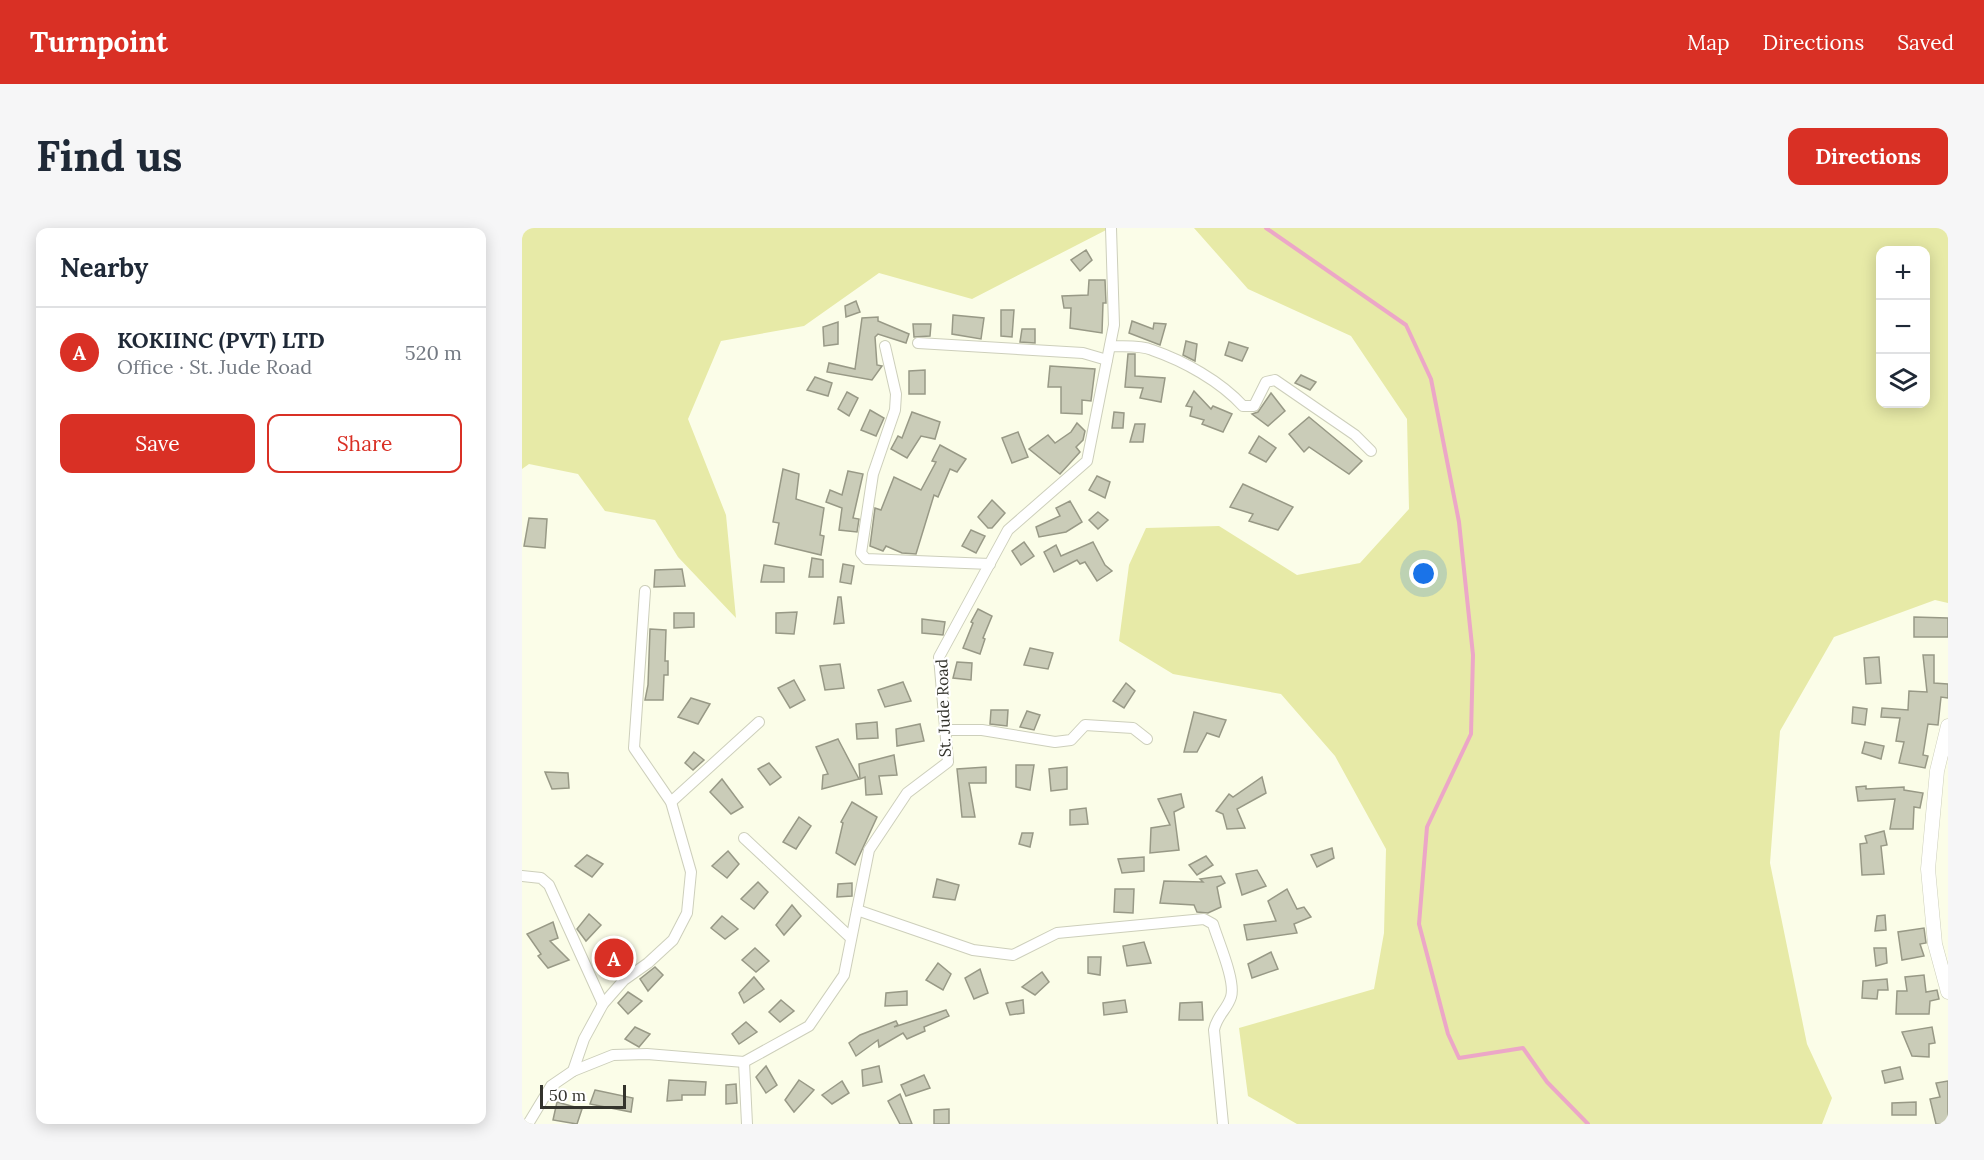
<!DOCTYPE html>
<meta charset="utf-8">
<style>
body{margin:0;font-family:Lora,serif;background:#f6f6f7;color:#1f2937}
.controls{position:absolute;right:18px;top:18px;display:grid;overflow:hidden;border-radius:12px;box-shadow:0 3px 15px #0003}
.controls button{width:54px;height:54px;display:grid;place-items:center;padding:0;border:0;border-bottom:2px solid #e0e1e3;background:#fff;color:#1f2937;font:30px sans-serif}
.scale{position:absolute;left:18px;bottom:15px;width:86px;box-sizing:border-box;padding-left:6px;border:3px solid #33332c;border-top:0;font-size:16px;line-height:21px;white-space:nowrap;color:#33332c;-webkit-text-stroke:4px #fff;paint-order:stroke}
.you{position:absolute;left:902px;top:346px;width:21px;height:21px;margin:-15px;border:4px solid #fff;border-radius:50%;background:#1a73e8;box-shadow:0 0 0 9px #1a73e833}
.badge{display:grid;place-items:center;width:39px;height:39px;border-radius:50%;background:#d93025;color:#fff;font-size:20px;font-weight:700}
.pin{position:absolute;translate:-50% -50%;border:3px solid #fff;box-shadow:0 2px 6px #0006}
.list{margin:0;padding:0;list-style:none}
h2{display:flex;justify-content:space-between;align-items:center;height:78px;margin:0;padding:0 24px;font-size:26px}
h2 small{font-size:20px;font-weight:400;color:#747a83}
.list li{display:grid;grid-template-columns:39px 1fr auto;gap:18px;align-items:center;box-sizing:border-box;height:90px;padding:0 24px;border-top:2px solid #e0e1e3}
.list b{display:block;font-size:22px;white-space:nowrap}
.list p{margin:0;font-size:20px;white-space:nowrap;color:#747a83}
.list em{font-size:20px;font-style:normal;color:#747a83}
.actions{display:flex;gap:12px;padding:18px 24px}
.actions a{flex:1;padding:14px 0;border:2px solid #d93025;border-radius:12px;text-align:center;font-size:21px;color:#d93025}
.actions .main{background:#d93025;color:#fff}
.icon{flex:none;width:33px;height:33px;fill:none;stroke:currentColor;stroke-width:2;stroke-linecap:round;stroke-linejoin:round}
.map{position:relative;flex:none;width:1426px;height:896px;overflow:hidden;border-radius:12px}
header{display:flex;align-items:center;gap:36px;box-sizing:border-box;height:84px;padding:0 30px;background:#d93025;color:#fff}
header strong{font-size:28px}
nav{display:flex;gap:33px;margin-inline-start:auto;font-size:21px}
.intro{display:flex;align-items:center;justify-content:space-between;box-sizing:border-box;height:144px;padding:0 36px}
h1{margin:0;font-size:42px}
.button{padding:15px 27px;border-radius:12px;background:#d93025;color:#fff;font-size:21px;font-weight:700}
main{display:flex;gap:36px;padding:0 36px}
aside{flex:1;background:#fff;border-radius:12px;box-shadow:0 3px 15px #0003}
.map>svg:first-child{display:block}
.green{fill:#e7eaa7;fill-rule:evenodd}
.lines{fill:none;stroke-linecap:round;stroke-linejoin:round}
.stream{stroke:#eca7c7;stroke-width:4}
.building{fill:#caccb8;stroke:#989986;stroke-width:1.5}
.minor-casing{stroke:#cdcfbb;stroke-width:12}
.tertiary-casing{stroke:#cdcfbb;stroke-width:15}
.minor{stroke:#fff;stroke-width:10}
.tertiary{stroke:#fff;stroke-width:14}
.labels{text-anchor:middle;stroke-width:4.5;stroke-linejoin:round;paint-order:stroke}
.street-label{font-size:16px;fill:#33332c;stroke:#fff}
</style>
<header>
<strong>Turnpoint</strong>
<nav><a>Map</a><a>Directions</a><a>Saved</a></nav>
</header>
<div class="intro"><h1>Find us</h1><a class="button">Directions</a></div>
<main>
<aside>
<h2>Nearby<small></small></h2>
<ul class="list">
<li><span class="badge">A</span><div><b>KOKIINC (PVT) LTD</b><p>Office · St. Jude Road</p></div><em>520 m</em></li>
</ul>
<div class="actions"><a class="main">Save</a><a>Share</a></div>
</aside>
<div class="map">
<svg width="1426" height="896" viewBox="0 0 1426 896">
<rect width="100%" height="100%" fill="#fbfde8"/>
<g class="green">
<polygon points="0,0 588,0 450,71 357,45 282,98 199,113 166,191 204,287 214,390 156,329 133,292 83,283 56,246 7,236 0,241"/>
<path d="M672,0H1426V375L1413,372L1312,409L1258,503L1248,635L1285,816L1310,870L1300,896H775L726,868L717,800L852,761L862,705L864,621L813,528L759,466L651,446L597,413L607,337L624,300L697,298L775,347L838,335L887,281L885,191L829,108L726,61ZM1404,22V176H1358V22Z"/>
</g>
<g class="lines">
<polyline class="stream" points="744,0 884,97 909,151 937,294 951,427 949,506 905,599 897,696 926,806 937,830 1001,820 1025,854 1066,896"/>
</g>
<g class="building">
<polygon points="564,22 570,32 558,43 549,32"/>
<polygon points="567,52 583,52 584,75 581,75 580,105 548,100 549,80 542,80 540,68 566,67"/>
<polygon points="334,73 338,84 324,89 323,78"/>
<polygon points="479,82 492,82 490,109 479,108"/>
<polygon points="431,87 462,90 459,111 430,106"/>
<polygon points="356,89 356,93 387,106 384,115 356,106 353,109 355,137 360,138 350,152 305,144 307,135 333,141 340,90"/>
<polygon points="610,93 631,101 632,95 644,96 638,117 607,105"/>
<polygon points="316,94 316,116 302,118 301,99"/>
<polygon points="391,96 409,96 408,108 392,109"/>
<polygon points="500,101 513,101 513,115 498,114"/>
<polygon points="664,113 675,116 673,133 661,127"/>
<polygon points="707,114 726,120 720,133 703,127"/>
<polygon points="606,126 613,126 613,148 643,150 639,174 618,170 621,160 603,159"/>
<polygon points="528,138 573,141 569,173 560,172 560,186 539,185 539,159 526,159"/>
<polygon points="403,142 403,166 387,166 387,143"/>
<polygon points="779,147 794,154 788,162 773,155"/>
<polygon points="293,149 310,155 306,168 285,162"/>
<polygon points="672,163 689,181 691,178 710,186 701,204 680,196 682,192 668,188 670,179 664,178"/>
<polygon points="325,164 336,170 327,188 316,181"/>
<polygon points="749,165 763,183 746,198 730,186 736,184"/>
<polygon points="348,182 362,190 354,208 339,202"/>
<polygon points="390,184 418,194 413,211 399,208 385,230 369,221 376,208 380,210"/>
<polygon points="592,184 602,185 601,200 590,200"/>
<polygon points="787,189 840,233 827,246 787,219 782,224 767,206"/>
<polygon points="555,195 563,203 561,212 554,219 558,224 538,246 507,221 526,207 533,215 549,204"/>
<polygon points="613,196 623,196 621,214 608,214"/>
<polygon points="496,204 506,229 490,235 480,210"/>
<polygon points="737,208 754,220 744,234 727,225"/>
<polygon points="418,217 444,231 435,244 428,241 416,269 412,267 394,326 380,325 364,318 361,323 348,318 353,280 359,282 372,249 399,262 414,234 410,233"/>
<polygon points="261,241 277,246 274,271 302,280 298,307 302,308 299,327 253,316 257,295 251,294"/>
<polygon points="326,243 341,246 331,290 337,291 335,304 317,302 320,280 304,274 308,262 320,267"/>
<polygon points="575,248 588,254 583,270 567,262"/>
<polygon points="721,256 771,279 756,302 727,293 731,286 708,279"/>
<polygon points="470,272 483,285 470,300 466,300 456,289"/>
<polygon points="548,273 560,294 544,304 517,309 514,299 538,288 534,280"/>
<polygon points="576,284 586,292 576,301 567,292"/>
<polygon points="7,290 25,291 23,320 2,318"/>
<polygon points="449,302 463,308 454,325 440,318"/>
<polygon points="502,314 512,328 499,337 490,323"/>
<polygon points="571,314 583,337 590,343 575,353 563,334 558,336 555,332 532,344 522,324 534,317 539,328"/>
<polygon points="290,330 301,332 301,349 287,349"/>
<polygon points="321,336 332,338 329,356 318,354"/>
<polygon points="242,337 262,340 262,354 239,354"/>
<polygon points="160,341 163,358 132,359 133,342"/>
<polygon points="316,369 319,369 322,395 312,396"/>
<polygon points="456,381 470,388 461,410 463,411 458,426 441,420 451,395 449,394"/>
<polygon points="275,384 272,406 254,405 254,385"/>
<polygon points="152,385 172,385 172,399 152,400"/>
<polygon points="1392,389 1426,390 1426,409 1392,409"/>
<polygon points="400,391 423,394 421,407 400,405"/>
<polygon points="128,401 144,402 143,433 146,433 146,447 142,447 141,472 123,472 126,457"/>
<polygon points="508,420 531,425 526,441 502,437"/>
<polygon points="1401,427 1412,427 1412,455 1426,456 1426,470 1419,469 1416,497 1406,496 1401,527 1406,528 1403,540 1377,535 1382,514 1374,513 1378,490 1359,489 1360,480 1386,482 1387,463 1405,464"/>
<polygon points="1357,429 1359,455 1344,456 1342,430"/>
<polygon points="435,434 450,435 449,452 431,450"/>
<polygon points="318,436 322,460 303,462 298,438"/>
<polygon points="272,452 283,472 268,480 256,460"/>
<polygon points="381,454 389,473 363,479 356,462"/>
<polygon points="604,455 613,463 602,480 591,473"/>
<polygon points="169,470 188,476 176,496 156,489"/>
<polygon points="1331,479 1345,481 1343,497 1330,495"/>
<polygon points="469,482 486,482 485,498 468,496"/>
<polygon points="505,483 518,487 512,502 498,499"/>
<polygon points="672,484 704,492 697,509 685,505 675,524 662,524"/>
<polygon points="355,494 356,510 335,511 334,496"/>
<polygon points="398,496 402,513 375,518 374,501"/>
<polygon points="316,511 337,551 300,561 301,547 306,546 294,519"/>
<polygon points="1343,514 1362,518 1359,531 1340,525"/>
<polygon points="172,524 182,532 171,542 163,535"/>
<polygon points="372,527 375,547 357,548 360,566 344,567 343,549 338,551 337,536"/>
<polygon points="247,535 259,549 248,557 236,541"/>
<polygon points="494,537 512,537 508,562 494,559"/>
<polygon points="464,539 464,555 447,555 453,589 440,589 435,541"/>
<polygon points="545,539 545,561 529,563 527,541"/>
<polygon points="23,544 46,545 47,560 30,561"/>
<polygon points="740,549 744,565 715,581 723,600 705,601 701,586 694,583 707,566 711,569"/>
<polygon points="200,551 221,579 209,586 188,564"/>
<polygon points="1344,558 1344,561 1382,559 1382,562 1401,565 1398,580 1392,579 1391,601 1368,601 1373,571 1336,573 1334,559"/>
<polygon points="659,566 662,579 652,584 657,622 628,625 629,600 648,597 636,571"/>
<polygon points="330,574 355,589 333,637 314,625 321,595 319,594"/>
<polygon points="564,580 566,596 548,597 548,582"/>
<polygon points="277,589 289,598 274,621 261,614"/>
<polygon points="1362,603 1365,617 1359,618 1362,646 1340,647 1338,616 1345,615 1343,608"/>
<polygon points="500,605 511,605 508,619 497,616"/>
<polygon points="810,620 812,630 795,639 789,627"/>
<polygon points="206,623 217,636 205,650 190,638"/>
<polygon points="65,627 81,636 70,649 53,638"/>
<polygon points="684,628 691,637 675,647 667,637"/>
<polygon points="622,629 622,643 600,645 596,631"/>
<polygon points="735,642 744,658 720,667 714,646"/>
<polygon points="699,648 703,655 695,659 699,679 686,685 675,684 672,677 638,675 642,653 681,654 678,651"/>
<polygon points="415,651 437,657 433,672 411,669"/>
<polygon points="236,654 246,664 232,681 219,671"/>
<polygon points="330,655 330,668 315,669 316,656"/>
<polygon points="593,661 612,661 611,685 592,684"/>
<polygon points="765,661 775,681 782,679 789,689 772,696 775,705 725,712 722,697 754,693 746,673"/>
<polygon points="270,677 279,688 262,707 254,697"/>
<polygon points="67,686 79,697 64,713 55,701"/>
<polygon points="1363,687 1364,702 1353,703 1355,688"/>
<polygon points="200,688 216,701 203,711 189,700"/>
<polygon points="31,694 36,710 28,713 47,732 26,740 16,728 19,726 5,706"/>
<polygon points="1402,700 1404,715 1398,716 1402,728 1380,732 1376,704"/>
<polygon points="622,714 629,735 605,738 601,718"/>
<polygon points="233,720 247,733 234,744 220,732"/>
<polygon points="1352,720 1364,720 1365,735 1354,738"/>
<polygon points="749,724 756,741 730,750 726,736"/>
<polygon points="566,729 579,729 578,747 566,745"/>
<polygon points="416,735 429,746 421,762 404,752"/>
<polygon points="133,739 141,747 126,763 118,751"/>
<polygon points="458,741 466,765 452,771 443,750"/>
<polygon points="520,744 527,754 513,767 500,759"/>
<polygon points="1402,747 1404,764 1415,762 1417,771 1408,773 1407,786 1374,786 1375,763 1385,763 1383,749"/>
<polygon points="232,749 242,761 222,775 217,765"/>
<polygon points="1365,751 1366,762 1356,762 1355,771 1340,770 1341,753"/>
<polygon points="385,763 385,777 363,778 364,765"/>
<polygon points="106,764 120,773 106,786 96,775"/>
<polygon points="259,772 272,783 258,794 247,784"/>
<polygon points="501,772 502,785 488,787 484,775"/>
<polygon points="603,772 605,784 582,787 581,775"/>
<polygon points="680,774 681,792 657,792 658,775"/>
<polygon points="424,782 427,788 402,799 403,803 385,811 381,805 357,819 356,812 334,828 327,815 338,807 374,793 376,797 372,799"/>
<polygon points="224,794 235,804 217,816 210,806"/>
<polygon points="113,799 128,806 117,819 103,811"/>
<polygon points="1410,799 1413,815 1407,816 1407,829 1390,828 1380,804"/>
<polygon points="244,838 255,857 244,865 234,849"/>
<polygon points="357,838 360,854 341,858 340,842"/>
<polygon points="1378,839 1381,851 1363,855 1360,843"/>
<polygon points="402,847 408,860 384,868 379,857"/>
<polygon points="147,852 184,854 183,867 160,867 160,872 145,873"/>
<polygon points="277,852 292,862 272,884 263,872"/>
<polygon points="320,853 327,865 310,876 300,867"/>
<polygon points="1426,853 1426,896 1414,896 1408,871 1418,869 1414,855"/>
<polygon points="214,856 215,875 204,876 204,857"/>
<polygon points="73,862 111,870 109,884 68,876"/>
<polygon points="378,866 390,896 378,896 366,873"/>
<polygon points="35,874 60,881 55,896 31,892"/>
<polygon points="1394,874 1394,887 1370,887 1370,875"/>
<polygon points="427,881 427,896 412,896 412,882"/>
</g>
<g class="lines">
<g class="minor-casing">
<g id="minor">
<polyline points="396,115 561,125 585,132"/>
<polyline points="363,118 374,166 373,182 351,246 339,325 344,331 468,336"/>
<path d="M588,118C601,119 618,117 630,122C662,133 698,153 721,178H732L744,154L753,152L833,207L849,223"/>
<polyline points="423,502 460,502 533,514 549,512 563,497 611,500 625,511"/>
<polyline points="149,574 237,494"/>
<polyline points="222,610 329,710"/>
<polyline points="0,648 19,650 27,657 81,776"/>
<path d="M335,682L451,722L491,727L535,705L682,691L691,696C696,713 714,753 709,769C705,782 695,787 692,802L701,896"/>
<polyline points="222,834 225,896"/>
<polyline points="51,843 62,811 81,776 102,752 126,735 151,712 165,685 169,644 149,574 112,520 123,363"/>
<polyline points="6,896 29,858 51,843 91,827 125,826 222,834 287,798 322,747 347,622 385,565 426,534 417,429 486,302 565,233 592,97 589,0"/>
</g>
</g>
<g class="tertiary-casing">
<polyline id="tertiary" points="1426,498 1415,543 1406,641 1413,716 1426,764"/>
</g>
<use href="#minor" class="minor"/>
<use href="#tertiary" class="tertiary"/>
</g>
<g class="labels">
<g class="street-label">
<text transform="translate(421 480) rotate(-92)" y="6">St. Jude Road</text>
</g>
</g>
</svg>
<div class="controls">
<button>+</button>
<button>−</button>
<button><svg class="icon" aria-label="layers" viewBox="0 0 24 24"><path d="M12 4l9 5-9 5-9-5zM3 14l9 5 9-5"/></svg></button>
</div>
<div class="scale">50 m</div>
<div class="you"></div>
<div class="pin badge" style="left:92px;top:730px">A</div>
</div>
</main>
